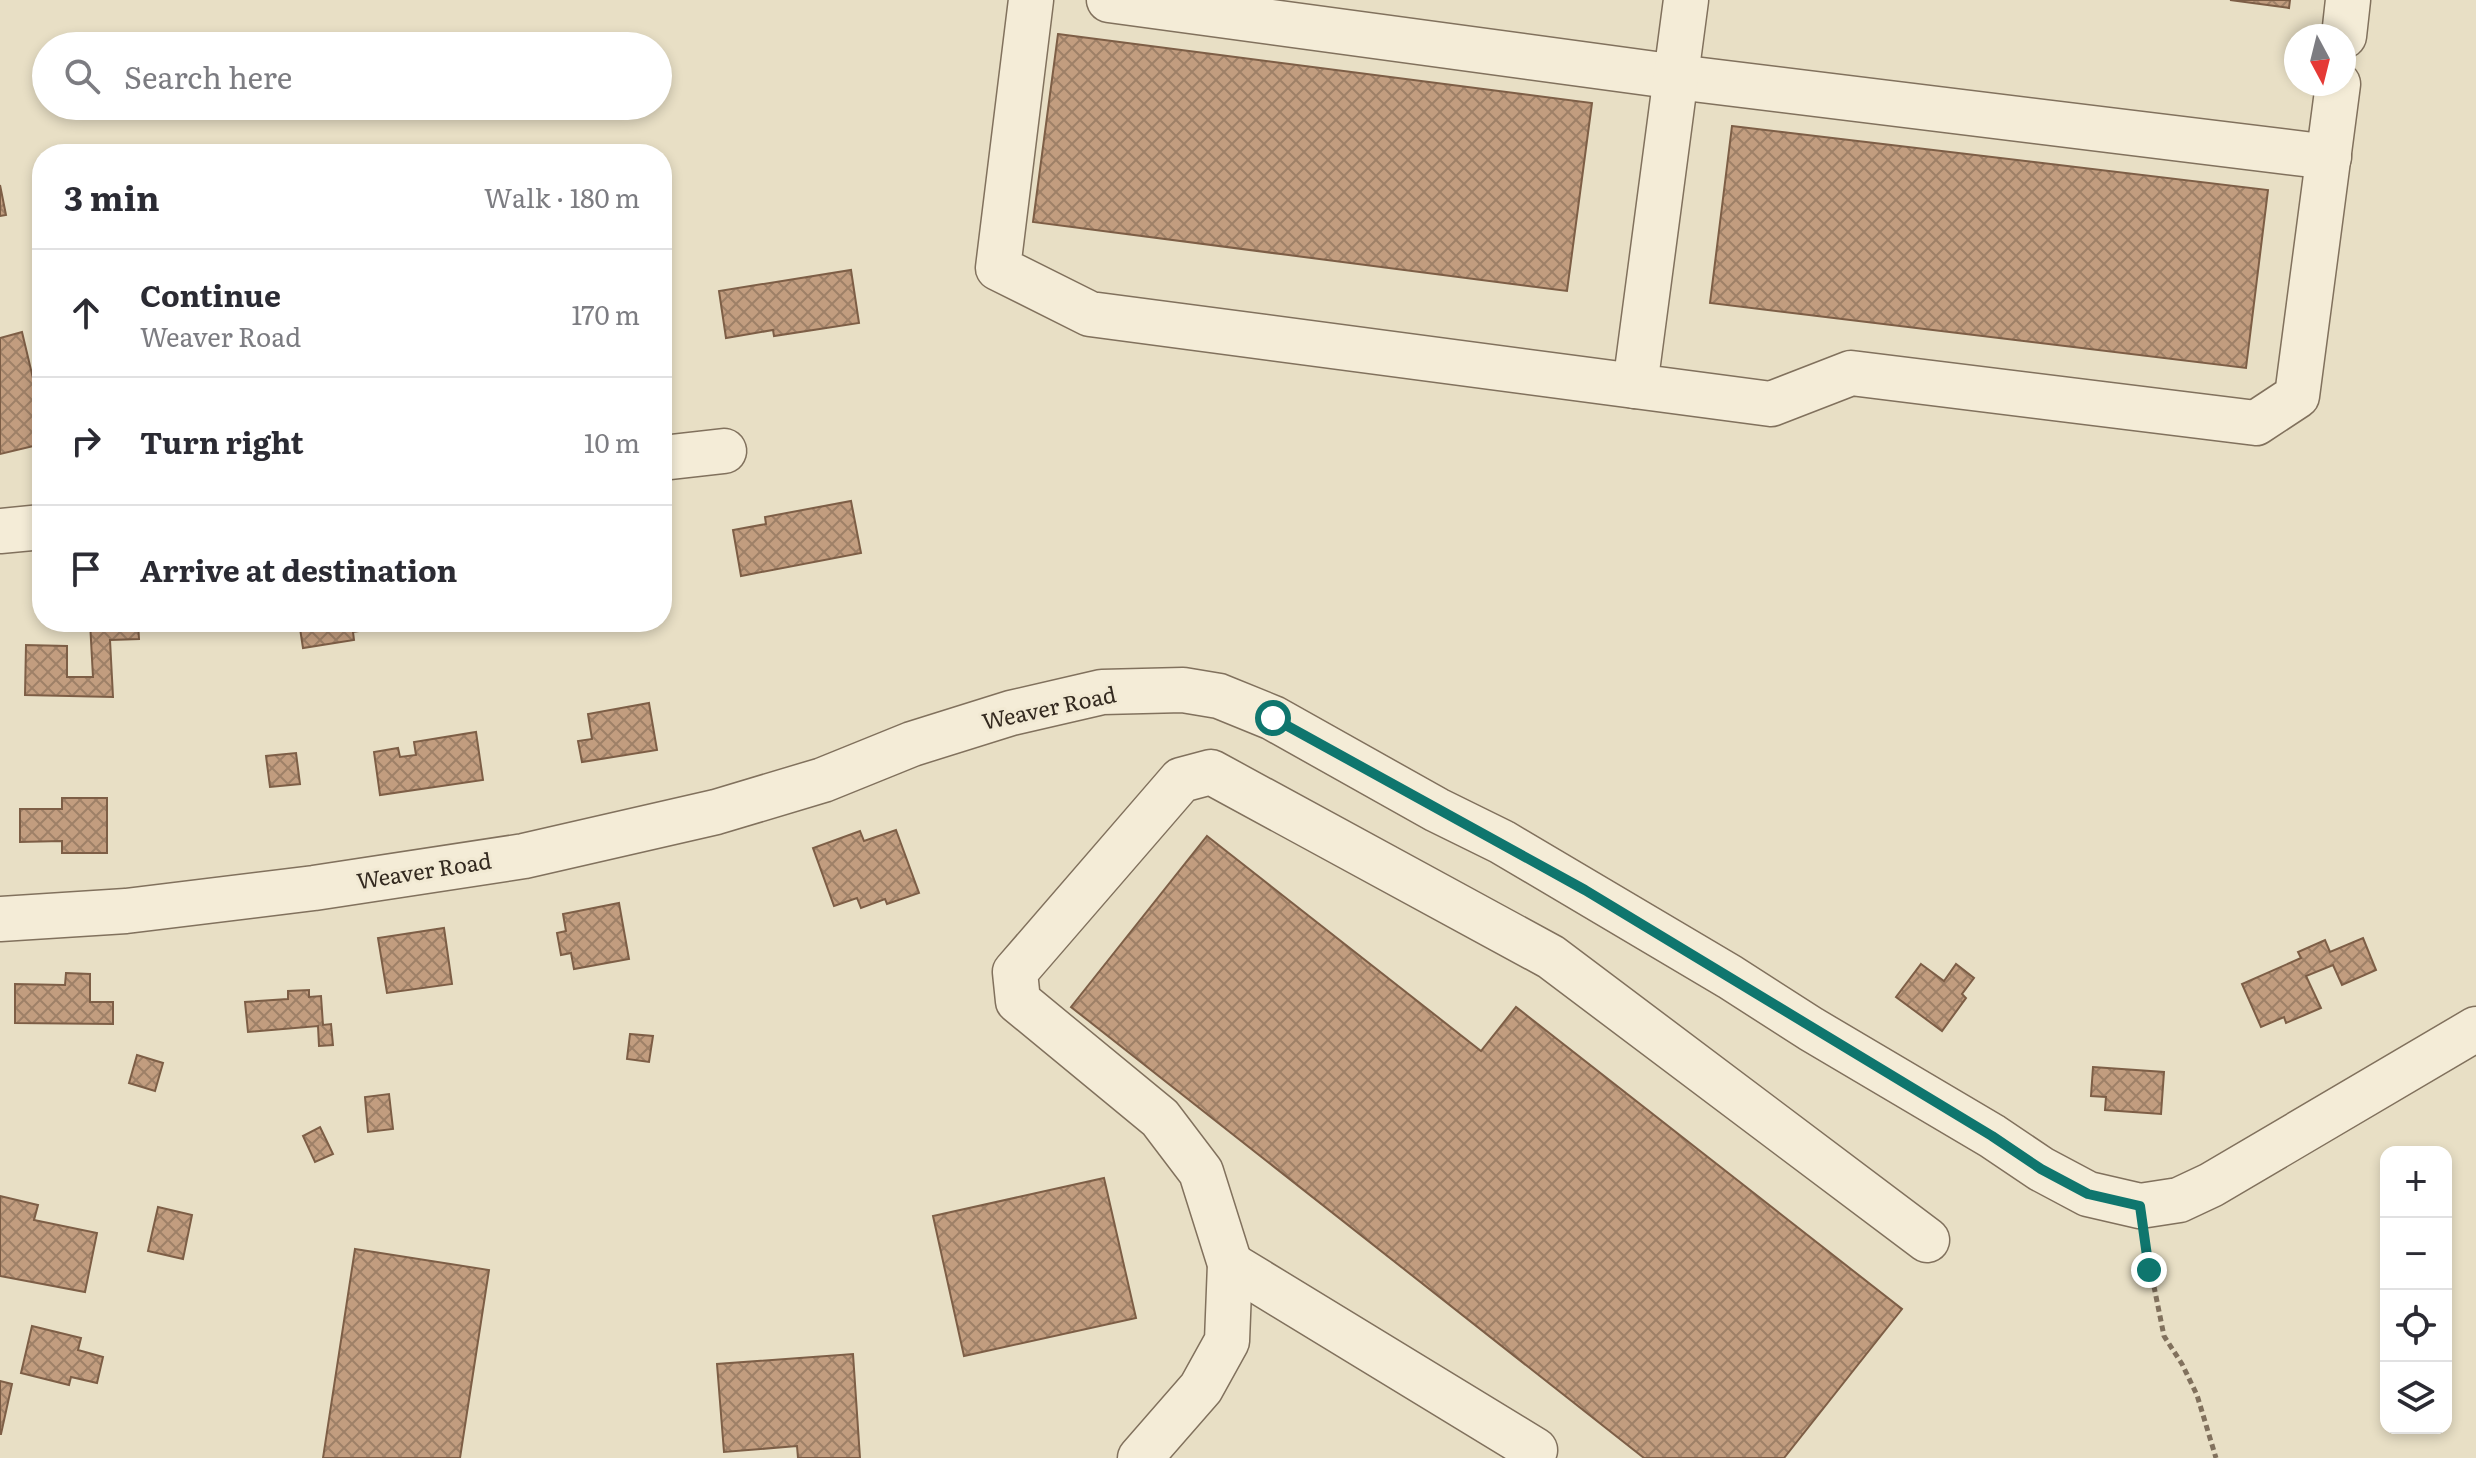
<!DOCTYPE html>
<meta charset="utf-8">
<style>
body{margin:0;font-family:Literata,serif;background:#f7f7f7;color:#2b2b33}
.controls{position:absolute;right:24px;bottom:24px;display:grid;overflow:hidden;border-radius:16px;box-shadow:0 4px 12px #0003}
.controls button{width:72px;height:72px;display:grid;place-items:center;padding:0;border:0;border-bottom:2px solid #e1e1e2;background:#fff;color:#2b2b33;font:40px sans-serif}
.compass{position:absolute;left:2284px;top:24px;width:72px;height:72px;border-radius:50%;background:#fff;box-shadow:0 4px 12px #0003;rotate:173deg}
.stop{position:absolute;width:24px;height:24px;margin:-18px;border:6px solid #0f766e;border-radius:50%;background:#fff}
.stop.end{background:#0f766e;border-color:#fff;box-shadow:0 2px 8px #0008}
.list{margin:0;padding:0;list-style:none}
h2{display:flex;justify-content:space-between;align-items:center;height:104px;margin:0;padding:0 32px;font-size:34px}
h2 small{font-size:26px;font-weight:400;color:#7c7c81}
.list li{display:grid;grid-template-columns:52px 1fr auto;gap:24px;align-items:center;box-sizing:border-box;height:128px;padding:0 32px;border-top:2px solid #e1e1e2}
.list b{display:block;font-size:30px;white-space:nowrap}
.list p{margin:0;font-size:26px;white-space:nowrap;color:#7c7c81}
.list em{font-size:26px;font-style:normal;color:#7c7c81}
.icon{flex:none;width:44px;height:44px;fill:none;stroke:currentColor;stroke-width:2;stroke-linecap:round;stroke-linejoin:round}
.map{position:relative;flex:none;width:2476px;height:1458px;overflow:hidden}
.search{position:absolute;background:#fff;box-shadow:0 4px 12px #0003;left:32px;top:32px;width:640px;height:88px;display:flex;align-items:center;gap:20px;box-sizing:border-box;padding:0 28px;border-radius:44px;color:#7c7c81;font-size:30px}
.panel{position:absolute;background:#fff;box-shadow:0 4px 12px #0003;left:32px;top:144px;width:640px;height:488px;border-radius:32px}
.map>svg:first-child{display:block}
.building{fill:url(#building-cross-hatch);stroke:#7d5e46;stroke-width:2}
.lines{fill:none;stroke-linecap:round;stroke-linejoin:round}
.minor-casing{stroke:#81715d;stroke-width:47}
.path{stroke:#81715d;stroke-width:5;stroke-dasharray:6 4;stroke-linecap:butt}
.minor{stroke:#f4ecd7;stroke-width:44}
.route{stroke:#0f766e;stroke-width:10}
.labels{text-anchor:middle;stroke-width:6;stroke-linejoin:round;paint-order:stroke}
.street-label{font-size:22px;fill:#33291f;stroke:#f1e9d3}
</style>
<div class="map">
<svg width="2476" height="1458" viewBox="0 0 2476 1458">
<defs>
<pattern id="building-cross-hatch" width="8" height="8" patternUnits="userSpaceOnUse" patternTransform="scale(2)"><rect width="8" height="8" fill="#c29d7f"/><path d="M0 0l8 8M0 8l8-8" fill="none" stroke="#9e8067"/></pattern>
</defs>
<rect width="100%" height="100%" fill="#e8dfc5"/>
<g class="building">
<polygon points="2230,0 2290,0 2289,8"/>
<polygon points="1058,34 1592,103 1567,291 1033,222"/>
<polygon points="1732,126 2268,190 2246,368 1710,303"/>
<polygon points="0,185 6,215 0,216"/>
<polygon points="851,270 859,323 774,336 773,330 726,338 719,291"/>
<polygon points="22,332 42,416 42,444 0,454 0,338"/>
<polygon points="851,501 861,553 741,576 733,530 766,524 765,517"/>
<polygon points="90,622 138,622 139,639 110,640 113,697 25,695 26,645 67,646 67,677 93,677"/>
<polygon points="299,622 413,622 353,632 354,640 303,648"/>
<polygon points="649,703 657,750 582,762 578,741 592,739 588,714"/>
<polygon points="476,732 483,780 380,795 374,752 398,748 400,757 416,755 414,742"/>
<polygon points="296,753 300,784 270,787 266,756"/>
<polygon points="62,798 107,798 107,853 62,853 62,841 20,842 20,809 62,809"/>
<polygon points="896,830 919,893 887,904 885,899 861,908 857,898 834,906 813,848 860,831 864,841"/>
<polygon points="1207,836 1481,1051 1516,1007 1902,1309 1784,1458 1644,1458 1071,1007"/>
<polygon points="619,903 629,959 574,969 571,953 561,955 557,933 566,931 563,914"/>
<polygon points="444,928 452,984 387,993 378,938"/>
<polygon points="2363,938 2376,970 2342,985 2333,965 2306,976 2321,1008 2286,1023 2284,1017 2261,1027 2242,984 2301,958 2298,952 2325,940 2330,952"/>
<polygon points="1921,964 1944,981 1956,964 1974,978 1962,994 1966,998 1942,1031 1896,997"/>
<polygon points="66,973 90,974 90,1002 113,1002 113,1024 15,1023 15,984 65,985"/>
<polygon points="309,990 309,997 321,996 323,1025 331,1024 333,1045 319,1046 318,1026 248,1032 245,1002 288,999 288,991"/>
<polygon points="630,1034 653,1036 649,1062 627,1059"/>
<polygon points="137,1055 163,1063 155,1091 129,1083"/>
<polygon points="2093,1067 2164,1072 2161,1114 2105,1110 2106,1097 2091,1096"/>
<polygon points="389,1094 393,1129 368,1132 365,1097"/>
<polygon points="320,1127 333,1154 315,1162 303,1136"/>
<polygon points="1104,1178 1136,1318 964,1356 933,1216"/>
<polygon points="0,1196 38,1205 34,1220 97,1233 85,1292 0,1276"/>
<polygon points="158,1207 192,1215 183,1259 148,1251"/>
<polygon points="355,1249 489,1270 460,1458 323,1458"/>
<polygon points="32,1326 81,1338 78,1350 103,1357 97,1383 71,1377 69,1385 21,1373"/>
<polygon points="853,1354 860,1458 798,1458 797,1446 724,1452 717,1364"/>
<polygon points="0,1381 12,1384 1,1434 0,1434"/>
</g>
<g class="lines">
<g class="minor-casing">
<g id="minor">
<polyline points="1031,0 998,268 1090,314 1635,386"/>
<polyline points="1109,0 1677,77 2329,157"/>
<polyline points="1686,0 1635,386 1771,404 1851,373 2256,423 2297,396 2338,84"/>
<polyline points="2344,36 2348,0"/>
<polyline points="662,458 724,451"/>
<polyline points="0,531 42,527"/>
<polyline points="0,919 126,911 314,888 524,856 716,812 823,780 912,744 1011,713 1102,692 1183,690 1219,696 1273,718 1437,810 1502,842 1730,977 1811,1029 1992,1136 2041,1169 2088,1194 2140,1206 2179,1200 2211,1185 2476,1029"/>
<polyline points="1230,1264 1535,1450"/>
<polyline points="1140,1458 1201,1388 1227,1341 1230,1264 1201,1172 1160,1118 1018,1001 1015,972 1181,780 1211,772 1551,957 1927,1240"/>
</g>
</g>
<polyline class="path" points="2146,1247 2164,1336 2182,1364 2197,1395 2216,1458"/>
<use href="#minor" class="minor"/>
</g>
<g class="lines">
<polyline class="route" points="1273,718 1585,890 1992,1136 2041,1169 2088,1194 2140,1206 2149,1270"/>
</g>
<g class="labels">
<g class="street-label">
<text transform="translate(1049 708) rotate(-12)" y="8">Weaver Road</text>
<text transform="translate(424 871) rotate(-9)" y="8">Weaver Road</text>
</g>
</g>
</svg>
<div class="controls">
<button>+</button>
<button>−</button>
<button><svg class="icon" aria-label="locate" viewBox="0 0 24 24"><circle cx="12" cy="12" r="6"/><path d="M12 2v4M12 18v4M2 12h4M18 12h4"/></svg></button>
<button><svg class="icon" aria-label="layers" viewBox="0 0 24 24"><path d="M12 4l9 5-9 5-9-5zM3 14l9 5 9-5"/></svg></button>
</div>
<svg class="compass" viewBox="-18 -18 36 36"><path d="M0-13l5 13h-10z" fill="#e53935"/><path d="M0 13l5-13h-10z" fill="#7c7c81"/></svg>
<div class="stop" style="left:1273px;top:718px"></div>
<div class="stop end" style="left:2149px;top:1270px"></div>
<div class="search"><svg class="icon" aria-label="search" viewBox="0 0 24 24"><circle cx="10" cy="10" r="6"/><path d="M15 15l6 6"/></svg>Search here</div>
<section class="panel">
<h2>3 min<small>Walk · 180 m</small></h2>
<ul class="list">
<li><svg class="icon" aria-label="ahead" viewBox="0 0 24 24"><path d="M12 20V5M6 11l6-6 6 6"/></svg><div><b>Continue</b><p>Weaver Road</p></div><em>170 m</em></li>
<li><svg class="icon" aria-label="right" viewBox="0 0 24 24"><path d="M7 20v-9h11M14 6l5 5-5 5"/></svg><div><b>Turn right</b></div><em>10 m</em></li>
<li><svg class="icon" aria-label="arrive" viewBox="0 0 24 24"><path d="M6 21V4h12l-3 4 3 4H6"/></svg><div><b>Arrive at destination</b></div></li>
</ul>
</section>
</div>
